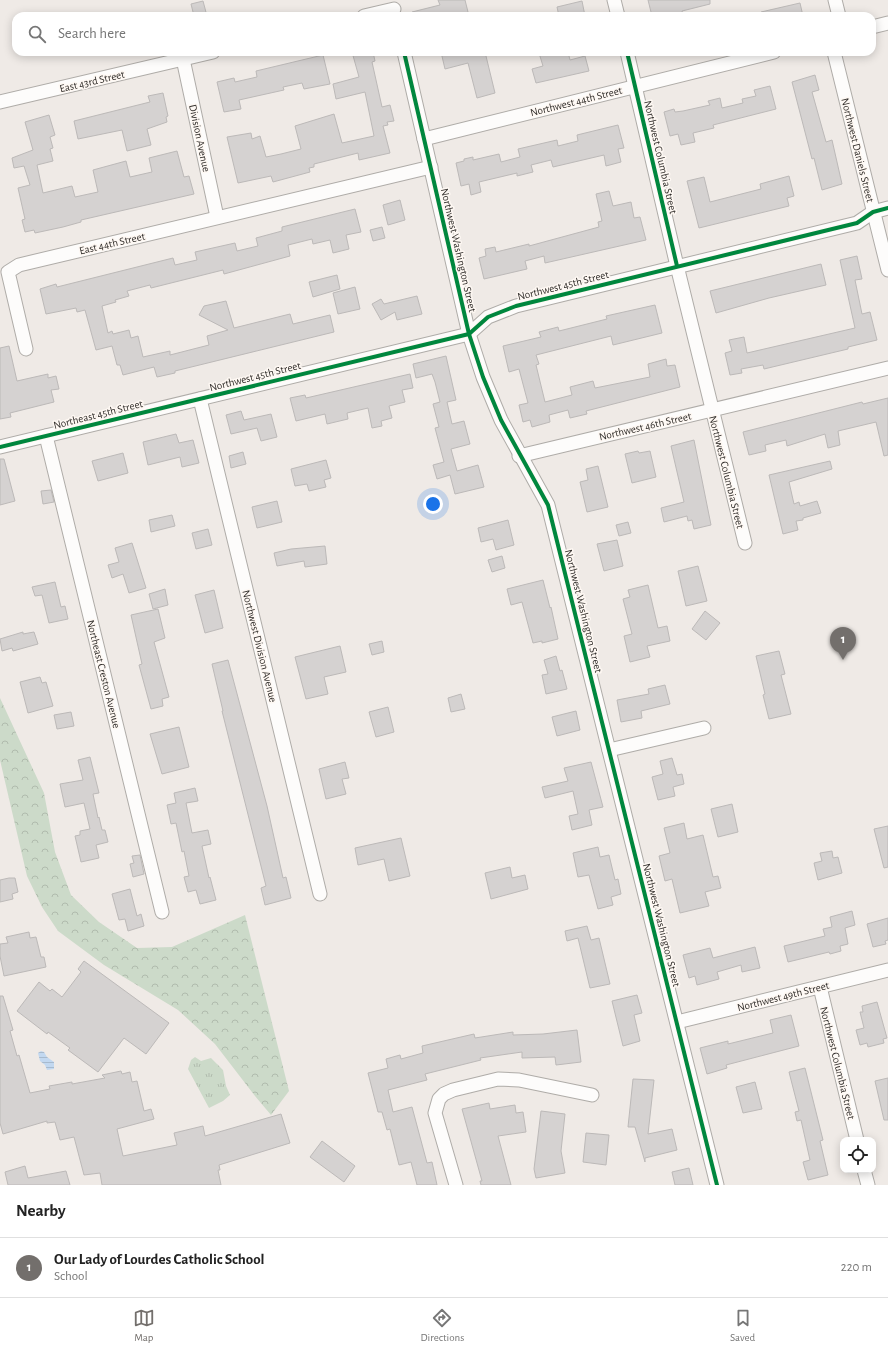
<!DOCTYPE html>
<style>
body{margin:0;font-family:"Alegreya Sans",sans-serif;background:#f6f6f6;color:#222}
.controls{position:absolute;right:12px;bottom:12px;display:grid;overflow:hidden;border-radius:8px;box-shadow:0 2px 10px #0003}
.controls button{width:36px;height:36px;display:grid;place-items:center;padding:0;border:0;border-bottom:1px solid #e0e0e0;background:#fff;color:#222;font:20px sans-serif}
.you{position:absolute;left:433px;top:504px;width:14px;height:14px;margin:-10px;border:3px solid #fff;border-radius:50%;background:#1a73e8;box-shadow:0 0 0 6px #1a73e833}
.badge{display:grid;place-items:center;width:26px;height:26px;border-radius:50%;background:#736f6c;color:#fff;font-size:13px;font-weight:700}
.pin{position:absolute;translate:-50% -33px;filter:drop-shadow(0 1px 2px #0008)}
.pin::after{content:'';position:absolute;top:21px;width:14px;height:12px;background:inherit;clip-path:polygon(0 0,100% 0,50% 100%)}
.list{margin:0;padding:0;list-style:none}
h2{display:flex;justify-content:space-between;align-items:center;height:52px;margin:0;padding:0 16px;font-size:17px}
h2 small{font-size:13px;font-weight:400;color:#767676}
.list li{display:grid;grid-template-columns:26px 1fr auto;gap:12px;align-items:center;box-sizing:border-box;height:60px;padding:0 16px;border-top:1px solid #e0e0e0}
.list b{display:block;font-size:15px;white-space:nowrap}
.list p{margin:0;font-size:13px;white-space:nowrap;color:#767676}
.list em{font-size:13px;font-style:normal;color:#767676}
.icon{flex:none;width:22px;height:22px;fill:none;stroke:currentColor;stroke-width:2;stroke-linecap:round;stroke-linejoin:round}
.map{position:relative;flex:none;width:888px;height:1185px;overflow:hidden}
.search{position:absolute;background:#fff;box-shadow:0 2px 10px #0003;left:12px;right:12px;top:12px;height:44px;display:flex;align-items:center;gap:10px;box-sizing:border-box;padding:0 14px;border-radius:12px;color:#767676;font-size:15px}
.sheet{height:112px;background:#fff}
nav{display:flex;justify-content:space-around;align-items:center;box-sizing:border-box;height:56px;border-top:1px solid #e0e0e0;background:#fff;font-size:11px;color:#767676}
nav a{display:grid;justify-items:center;gap:2px}
nav .on{color:#736f6c}
.map>svg:first-child{display:block}
.forest{fill:url(#forest-crowns)}
.park{fill:url(#park-tufts)}
.water{fill:url(#water-rules)}
.building{fill:#d5d2d1;stroke:#bcb9b8}
.lines{fill:none;stroke-linecap:round;stroke-linejoin:round}
.minor-casing{stroke:#afaca8;stroke-width:15}
.minor{stroke:#fdfcfb;stroke-width:13}
.cycleway-casing{stroke:#fef8f3;stroke-width:6}
.cycleway{stroke:#00873e;stroke-width:4}
.labels{text-anchor:middle;stroke-width:3;stroke-linejoin:round;paint-order:stroke}
.street-label{font-size:11px;fill:#302d2a;stroke:#fef8f3}
</style>
<div class="map">
<svg width="888" height="1185" viewBox="0 0 888 1185">
<defs>
<pattern id="forest-crowns" width="20" height="18" patternUnits="userSpaceOnUse"><rect width="20" height="18" fill="#ccdac9"/><path d="M2 6a3 3 0 1 1 6 0M12 15a3 3 0 1 1 6 0" fill="none" stroke="#b0bbad"/></pattern>
<pattern id="park-tufts" width="24" height="20" patternUnits="userSpaceOnUse"><rect width="24" height="20" fill="#ccdac9"/><path d="M3 7l-1-3M5 7V3M7 7l1-3M15 17l-1-3M17 17v-4M19 17l1-3" fill="none" stroke="#b0bbad"/></pattern>
<pattern id="water-rules" width="6" height="5" patternUnits="userSpaceOnUse"><rect width="6" height="5" fill="#c2d8f0"/><path d="M0 2.5h6" fill="none" stroke="#a7bace"/></pattern>
</defs>
<rect width="100%" height="100%" fill="#efeae6"/>
<polygon class="forest" points="0,698 44,793 55,852 71,895 99,922 137,948 172,947 245,915 289,1091 271,1115 255,1096 215,1044 178,1010 104,965 58,931 42,907 27,876 0,760"/>
<polygon class="park" points="195,1057 201,1061 211,1058 223,1070 226,1086 230,1095 223,1101 209,1108 188,1069 191,1060"/>
<polygon class="water" points="41,1051 44,1052 47,1057 54,1062 54,1069 47,1070 45,1065 40,1061 38,1053"/>
<g class="building">
<polygon points="438,0 465,0 469,16 413,16 412,12 440,5"/>
<polygon points="648,0 710,0 710,4 682,11 683,16 652,16"/>
<polygon points="203,1 207,16 194,16 191,4"/>
<polygon points="582,1 585,16 559,16 557,7"/>
<polygon points="800,3 803,16 762,16 761,12"/>
<polygon points="352,52 373,52 375,61 372,62 382,107 390,105 394,121 387,122 388,125 383,126 390,153 359,160 358,153 314,164 314,167 309,168 310,172 273,182 271,176 238,183 227,137 251,133 252,139 260,136 266,157 281,154 301,149 295,126 334,114 342,143 374,136 365,92 336,99 333,84 359,77"/>
<polygon points="441,52 485,52 495,93 477,98 468,63 445,69"/>
<polygon points="545,52 568,52 570,60 585,56 589,71 536,83 532,69 543,66 539,53"/>
<polygon points="323,55 330,84 304,89 302,83 283,87 284,90 239,100 241,109 224,112 217,82 234,78 235,82 257,77 256,71"/>
<polygon points="815,75 819,90 812,92 826,142 832,140 842,184 822,190 814,158 812,159 792,82"/>
<polygon points="770,86 776,109 713,125 714,128 693,133 695,142 681,145 678,134 670,136 664,112 674,109 675,112 683,111 710,105 708,101 720,98 722,108 743,103 742,99 756,96 754,90"/>
<polygon points="163,93 168,116 166,117 167,122 147,129 151,145 127,151 122,130 78,139 74,121 150,102 148,96"/>
<polygon points="49,115 55,135 50,137 53,148 50,149 53,161 37,165 43,193 72,186 75,197 98,192 93,170 126,161 130,177 152,172 149,158 177,151 184,177 189,176 194,194 81,220 81,222 63,227 35,233 34,230 25,232 22,220 25,219 18,188 30,185 24,166 14,168 12,158 33,150 25,122"/>
<polygon points="618,125 624,148 618,149 621,162 606,166 604,155 553,167 551,160 531,165 533,172 517,176 517,173 479,182 481,192 471,195 469,184 461,186 456,163 464,161 464,159 473,157 473,160 499,154 501,162 520,157 518,149 557,140 558,146 578,141 577,135"/>
<polygon points="789,176 794,196 787,198 789,206 699,228 687,181 704,177 710,202 761,189 760,184"/>
<polygon points="609,191 613,206 631,202 634,218 640,217 646,240 545,263 544,256 525,261 527,269 484,279 479,258 486,256 485,249 495,247 496,252 529,244 529,246 599,227 598,222 602,221 596,194"/>
<polygon points="400,200 405,220 388,225 383,205"/>
<polygon points="355,209 361,232 346,235 349,249 333,253 330,240 313,244 312,239 288,245 290,256 224,274 223,270 151,288 150,285 127,291 129,296 115,300 116,302 102,306 108,333 112,331 113,334 129,330 131,338 138,336 143,357 170,351 170,355 209,345 207,336 228,330 199,315 204,306 226,301 234,328 290,314 293,324 330,315 334,332 175,371 175,373 157,377 154,367 123,375 120,365 117,365 112,346 96,350 85,310 77,312 76,308 46,314 40,289 56,284 57,287 173,258 175,265 197,260 195,252 235,243 237,251 258,246 256,238 282,231 282,227"/>
<polygon points="382,227 385,238 373,241 370,230"/>
<polygon points="857,256 862,279 855,280 862,314 870,312 877,340 848,347 848,349 764,369 763,365 741,369 742,373 730,375 725,353 732,351 729,340 744,337 747,353 855,328 840,260"/>
<polygon points="821,264 826,285 769,298 716,313 710,291"/>
<polygon points="337,275 340,289 313,297 309,282"/>
<polygon points="355,287 360,309 338,314 333,293"/>
<polygon points="417,296 422,314 397,320 395,312 381,320 372,304 381,299 384,304"/>
<polygon points="655,305 662,333 613,345 611,336 536,355 539,364 536,365 545,402 572,395 570,387 593,381 595,388 650,377 648,364 666,359 667,366 675,365 680,387 586,411 587,414 570,418 568,410 549,415 550,422 532,427 530,420 523,422 519,405 528,403 519,369 509,372 503,346 541,337 539,332 558,327 559,331 607,319 606,316"/>
<polygon points="9,346 17,381 48,374 48,378 56,376 59,389 51,390 54,402 10,413 11,417 0,419 0,348"/>
<polygon points="446,356 456,400 447,402 452,424 464,421 470,444 451,449 457,471 478,465 484,487 455,494 450,475 437,479 433,465 444,462 435,428 439,427 433,404 440,402 435,382 432,374 416,378 413,364"/>
<polygon points="410,374 413,388 402,390 405,402 389,406 392,418 381,421 382,426 372,428 368,408 347,413 348,419 327,424 325,414 296,421 290,398 305,395 306,398"/>
<polygon points="888,398 888,455 884,456 876,422 838,431 840,445 828,448 825,434 787,446 786,440 765,445 766,451 749,455 743,432 862,402 863,404"/>
<polygon points="241,411 244,420 271,414 277,437 261,441 257,428 231,434 226,415"/>
<polygon points="176,434 179,443 193,440 199,463 182,467 180,457 148,465 143,442"/>
<polygon points="694,440 711,525 694,529 692,520 688,521 687,516 664,522 661,508 684,502 671,446"/>
<polygon points="638,451 639,453 650,451 656,477 632,483 625,454"/>
<polygon points="243,452 246,464 231,468 229,456"/>
<polygon points="123,453 128,473 98,481 92,461"/>
<polygon points="0,459 4,459 15,501 0,505"/>
<polygon points="326,460 331,478 324,480 326,487 309,491 307,484 295,486 291,469"/>
<polygon points="830,461 832,469 789,482 794,504 799,502 800,506 817,501 821,513 803,518 803,520 796,521 798,530 783,534 769,475"/>
<polygon points="598,466 608,507 587,512 580,482 588,480 586,469"/>
<polygon points="51,490 54,502 43,504 41,491"/>
<polygon points="277,501 282,522 257,528 252,507"/>
<polygon points="172,515 175,526 151,532 149,520"/>
<polygon points="508,520 514,545 496,550 493,539 481,542 478,528"/>
<polygon points="628,522 631,533 619,536 616,525"/>
<polygon points="208,529 212,545 196,549 192,533"/>
<polygon points="617,540 623,566 604,571 597,544"/>
<polygon points="132,543 146,588 129,593 123,574 112,578 108,565 119,562 115,548"/>
<polygon points="325,546 327,564 305,567 304,561 277,566 274,553 291,549"/>
<polygon points="502,556 505,568 492,572 488,560"/>
<polygon points="698,566 707,601 686,606 678,571"/>
<polygon points="543,580 550,608 551,607 558,639 542,643 542,641 533,643 522,602 511,605 507,589"/>
<polygon points="55,582 61,607 65,606 68,619 49,623 42,595 35,596 32,587"/>
<polygon points="648,585 658,628 667,626 670,641 647,646 650,657 630,662 624,636 632,634 623,599 630,597 628,590"/>
<polygon points="165,589 168,605 153,609 149,594"/>
<polygon points="214,590 223,628 205,633 195,595"/>
<polygon points="158,609 165,638 154,642 169,697 162,699 163,706 151,709 139,665 142,664 131,615"/>
<polygon points="705,611 720,623 706,640 692,629"/>
<polygon points="23,632 23,634 34,632 38,644 13,651 12,648 2,651 0,639"/>
<polygon points="382,641 384,652 372,655 369,644"/>
<polygon points="340,646 346,672 324,677 328,694 306,699 295,657"/>
<polygon points="779,651 785,674 781,675 791,714 769,719 763,695 765,694 756,656"/>
<polygon points="556,656 560,671 562,670 567,689 546,694 542,675 548,674 544,660"/>
<polygon points="228,660 267,806 283,878 286,877 291,898 265,905 261,888 266,886 222,711 223,711 212,664"/>
<polygon points="40,677 42,683 46,682 53,706 28,713 20,682"/>
<polygon points="665,685 670,704 641,711 642,718 621,722 617,700 649,694 648,689"/>
<polygon points="461,694 465,709 451,712 448,698"/>
<polygon points="388,707 394,732 376,737 369,712"/>
<polygon points="576,711 580,730 557,736 552,717"/>
<polygon points="71,712 74,726 57,729 54,715"/>
<polygon points="179,727 189,767 162,774 150,734"/>
<polygon points="90,757 99,793 93,794 98,818 99,817 102,830 105,830 108,842 96,845 99,858 81,862 75,836 80,835 80,831 90,829 84,803 65,807 60,784 83,780 78,760"/>
<polygon points="672,758 677,775 682,774 684,784 673,787 675,796 658,800 652,777 663,774 660,761"/>
<polygon points="345,762 349,778 342,779 346,794 326,799 319,769"/>
<polygon points="591,762 603,807 589,810 592,825 572,830 569,816 578,814 573,791 545,798 542,787 568,781 564,768"/>
<polygon points="195,788 198,801 186,803 192,833 208,830 211,844 202,846 209,878 210,877 216,900 200,904 196,890 188,892 184,877 189,876 184,851 182,852 176,823 171,824 167,805 176,803 174,793"/>
<polygon points="732,804 738,832 718,837 711,809"/>
<polygon points="684,823 687,839 703,835 713,877 718,876 721,888 705,892 709,906 680,913 672,879 665,881 659,856 670,853 664,828"/>
<polygon points="888,826 888,867 884,868 874,829"/>
<polygon points="401,838 410,876 389,881 384,859 358,865 355,848"/>
<polygon points="598,847 600,857 609,855 615,880 618,879 621,894 611,897 613,905 598,909 589,875 578,877 573,853"/>
<polygon points="832,851 833,858 838,857 842,873 818,880 814,863 822,861 820,853"/>
<polygon points="140,855 144,874 133,877 130,864 134,863 132,856"/>
<polygon points="510,867 512,878 525,875 528,889 491,899 485,873"/>
<polygon points="9,878 15,878 18,892 12,894 13,899 0,902 0,880"/>
<polygon points="130,889 137,916 141,914 144,926 128,931 125,919 119,920 112,894"/>
<polygon points="852,911 855,925 845,928 848,944 840,946 841,951 830,954 829,952 788,962 784,946 825,936 823,929 832,927 830,917"/>
<polygon points="888,918 888,940 885,941 886,944 873,947 867,924"/>
<polygon points="587,926 591,940 599,938 610,984 590,988 578,938 567,941 565,931"/>
<polygon points="29,932 30,938 36,937 41,957 44,957 46,967 4,976 0,956 0,944 8,943 6,937"/>
<polygon points="755,947 760,968 742,972 741,965 717,972 719,979 697,985 695,976 689,978 683,955 710,948 713,958"/>
<polygon points="84,961 169,1023 146,1054 124,1038 98,1072 68,1050 70,1048 48,1032 47,1034 17,1011 39,982 50,991 52,989 62,997 81,972 78,969"/>
<polygon points="637,995 642,1013 634,1015 640,1041 623,1046 612,1001"/>
<polygon points="0,996 3,996 13,1030 10,1031 17,1056 19,1055 30,1093 50,1089 49,1086 72,1082 72,1084 105,1078 102,1075 121,1071 122,1074 130,1072 132,1082 137,1081 144,1111 151,1109 154,1119 117,1129 123,1156 177,1145 174,1133 203,1126 205,1136 281,1114 290,1143 219,1165 220,1170 218,1170 221,1185 102,1185 100,1173 84,1175 74,1137 60,1140 55,1122 47,1123 47,1121 3,1134 0,1123"/>
<polygon points="877,1002 887,1038 883,1039 884,1043 868,1047 867,1043 860,1045 856,1030 864,1028 860,1012 863,1012 862,1006"/>
<polygon points="791,1015 799,1046 726,1065 727,1068 707,1074 700,1048 728,1041 728,1044 773,1033 770,1020"/>
<polygon points="577,1030 581,1062 556,1065 555,1057 522,1058 522,1052 480,1058 481,1060 425,1074 427,1080 388,1090 393,1112 412,1107 427,1163 432,1162 437,1185 417,1185 411,1162 399,1165 390,1129 387,1130 382,1112 378,1112 368,1073 388,1068 386,1059 400,1055 401,1059 423,1053 422,1046 474,1034 475,1038 513,1032 513,1035 543,1034"/>
<polygon points="805,1068 823,1140 820,1141 828,1175 808,1180 803,1162 810,1160 801,1120 797,1121 795,1112 799,1111 789,1072"/>
<polygon points="888,1078 888,1120 884,1120 875,1081"/>
<polygon points="633,1079 654,1080 648,1134 672,1129 677,1150 645,1158 645,1162 635,1127 628,1127"/>
<polygon points="755,1082 762,1109 743,1113 736,1087"/>
<polygon points="489,1103 490,1109 515,1105 516,1113 523,1112 526,1132 498,1136 511,1185 481,1185 480,1181 482,1181 462,1109"/>
<polygon points="541,1111 565,1114 561,1151 565,1173 536,1178 534,1169"/>
<polygon points="586,1133 609,1135 606,1165 583,1162"/>
<polygon points="322,1141 355,1166 344,1182 310,1157"/>
<polygon points="25,1166 28,1178 66,1171 70,1185 8,1185 5,1172"/>
<polygon points="689,1168 693,1185 675,1185 672,1172"/>
</g>
<g class="lines">
<g class="minor-casing">
<g id="minor">
<polyline points="614,0 618,16"/>
<polyline points="835,0 839,16"/>
<polyline points="364,16 394,9"/>
<polyline points="872,27 888,23"/>
<polyline points="404,52 469,334 483,377 501,420 548,505 717,1185"/>
<polyline points="627,52 677,266 745,543"/>
<polyline points="834,52 888,270"/>
<polyline points="183,59 217,217"/>
<polyline points="0,102 213,52"/>
<polyline points="424,139 774,52"/>
<polyline points="26,349 8,272 19,265 431,167"/>
<polyline points="200,399 320,894"/>
<polyline points="46,436 162,912"/>
<polyline points="0,447 469,334 488,317 516,306 857,223 873,212 888,208"/>
<polyline points="519,456 888,368"/>
<polyline points="609,750 704,728"/>
<polyline points="820,987 857,1140"/>
<polyline points="677,1022 888,970"/>
<polyline points="864,1170 868,1185"/>
<polyline points="456,1185 435,1113 439,1099 444,1094 453,1090 498,1079 519,1080 592,1095"/>
</g>
</g>
<use href="#minor" class="minor"/>
<g class="cycleway-casing">
<g id="cycleway">
<polyline points="404,52 469,334 483,377 501,420 548,505 717,1185"/>
<polyline points="627,52 677,266"/>
<polyline points="0,447 469,334 488,317 516,306 857,223 873,212 888,208"/>
</g>
</g>
<use href="#cycleway" class="cycleway"/>
</g>
<g class="labels">
<g class="street-label">
<text transform="translate(92 81) rotate(-13)" y="4">East 43rd Street</text>
<text transform="translate(576 101) rotate(-14)" y="4">Northwest 44th Street</text>
<text transform="translate(200 138) rotate(78)" y="4">Division Avenue</text>
<text transform="translate(858 150) rotate(76)" y="4">Northwest Daniels Street</text>
<text transform="translate(661 157) rotate(77)" y="4">Northwest Columbia Street</text>
<text transform="translate(112 243) rotate(-13)" y="4">East 44th Street</text>
<text transform="translate(459 250) rotate(77)" y="4">Northwest Washington Street</text>
<text transform="translate(563 285) rotate(-14)" y="4">Northwest 45th Street</text>
<text transform="translate(255 376) rotate(-14)" y="4">Northwest 45th Street</text>
<text transform="translate(98 414) rotate(-14)" y="4">Northeast 45th Street</text>
<text transform="translate(645 426) rotate(-13)" y="4">Northwest 46th Street</text>
<text transform="translate(727 472) rotate(76)" y="4">Northwest Columbia Street</text>
<text transform="translate(584 611) rotate(76)" y="4">Northwest Washington Street</text>
<text transform="translate(260 646) rotate(76)" y="4">Northwest Division Avenue</text>
<text transform="translate(104 674) rotate(76)" y="4">Northeast Creston Avenue</text>
<text transform="translate(662 925) rotate(76)" y="4">Northwest Washington Street</text>
<text transform="translate(783 996) rotate(-14)" y="4">Northwest 49th Street</text>
<text transform="translate(838 1063) rotate(76)" y="4">Northwest Columbia Street</text>
</g>
</g>
</svg>
<div class="controls">
<button><svg class="icon" aria-label="locate" viewBox="0 0 24 24"><circle cx="12" cy="12" r="6"/><path d="M12 2v4M12 18v4M2 12h4M18 12h4"/></svg></button>
</div>
<div class="you"></div>
<div class="pin badge" style="left:843px;top:660px">1</div>
<div class="search"><svg class="icon" aria-label="search" viewBox="0 0 24 24"><circle cx="10" cy="10" r="6"/><path d="M15 15l6 6"/></svg>Search here</div>
</div>
<section class="sheet">
<h2>Nearby<small></small></h2>
<ul class="list">
<li><span class="badge">1</span><div><b>Our Lady of Lourdes Catholic School</b><p>School</p></div><em>220 m</em></li>
</ul>
</section>
<nav>
<a class="on"><svg class="icon" aria-label="map" viewBox="0 0 24 24"><path d="M3 6l6-2 6 2 6-2v14l-6 2-6-2-6 2zM9 4v14M15 6v14"/></svg>Map</a>
<a><svg class="icon" aria-label="directions" viewBox="0 0 24 24"><path d="M12 3l9 9-9 9-9-9zM9 14v-3h6M13 9l2 2-2 2"/></svg>Directions</a>
<a><svg class="icon" aria-label="saved" viewBox="0 0 24 24"><path d="M7 4h10v16l-5-4-5 4z"/></svg>Saved</a>
</nav>
